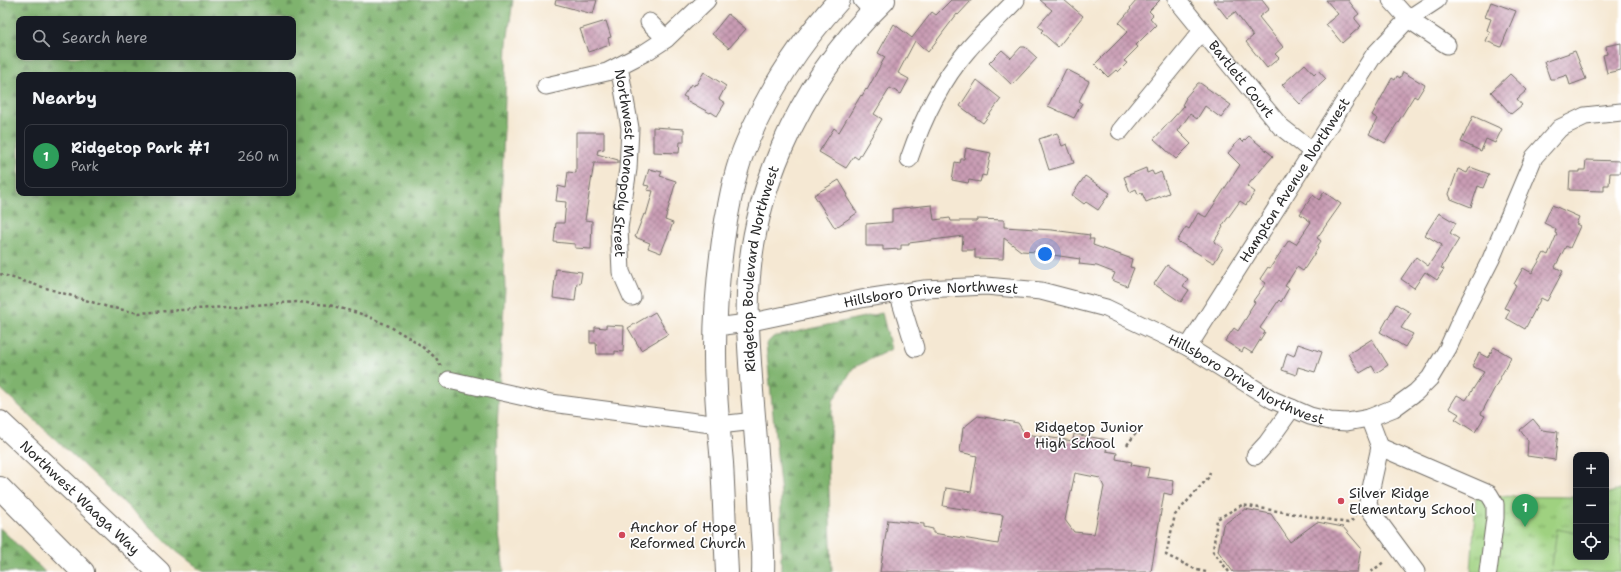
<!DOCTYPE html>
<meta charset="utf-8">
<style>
body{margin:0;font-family:"Shantell Sans",sans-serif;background:#20242c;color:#f1f3f6}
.controls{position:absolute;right:12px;bottom:12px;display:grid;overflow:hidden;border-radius:8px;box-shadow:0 2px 10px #0003}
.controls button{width:36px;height:36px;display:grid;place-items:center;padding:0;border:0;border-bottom:1px solid #363941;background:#171b24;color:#f1f3f6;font:20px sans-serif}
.you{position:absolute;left:1045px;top:254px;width:14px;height:14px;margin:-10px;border:3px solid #fff;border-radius:50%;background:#1a73e8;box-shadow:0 0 0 6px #1a73e833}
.badge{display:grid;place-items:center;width:26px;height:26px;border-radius:50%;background:#d93025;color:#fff;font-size:13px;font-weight:700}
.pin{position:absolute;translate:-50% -33px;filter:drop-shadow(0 1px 2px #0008)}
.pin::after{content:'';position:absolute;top:21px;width:14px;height:12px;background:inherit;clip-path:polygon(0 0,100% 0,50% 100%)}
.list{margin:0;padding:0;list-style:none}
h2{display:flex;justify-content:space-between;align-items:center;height:52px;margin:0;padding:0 16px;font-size:17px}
h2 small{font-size:13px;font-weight:400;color:#9ea1a6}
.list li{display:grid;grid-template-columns:26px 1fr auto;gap:12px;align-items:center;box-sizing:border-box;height:64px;margin:0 8px 8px;padding:0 8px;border:1px solid #363941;border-radius:8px}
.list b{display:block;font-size:15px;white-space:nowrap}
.list p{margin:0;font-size:13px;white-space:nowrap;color:#9ea1a6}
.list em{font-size:13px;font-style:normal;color:#9ea1a6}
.icon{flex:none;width:22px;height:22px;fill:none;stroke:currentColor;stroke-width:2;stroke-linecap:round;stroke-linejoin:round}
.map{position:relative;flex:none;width:1621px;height:572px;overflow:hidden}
.search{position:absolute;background:#171b24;box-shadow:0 2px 10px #0003;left:16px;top:16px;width:280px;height:44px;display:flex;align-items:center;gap:10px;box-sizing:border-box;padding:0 14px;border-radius:8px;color:#9ea1a6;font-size:15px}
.panel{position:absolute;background:#171b24;box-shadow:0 2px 10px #0003;left:16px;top:72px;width:280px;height:124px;border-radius:8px}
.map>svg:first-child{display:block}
.forest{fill:url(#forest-firs);stroke:#556f4c;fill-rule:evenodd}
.park{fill:url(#park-tufts);stroke:#657e56}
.pitch{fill:#9fd180;stroke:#657e56}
.building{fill:url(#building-cross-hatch);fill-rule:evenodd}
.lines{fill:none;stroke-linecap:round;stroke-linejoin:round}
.minor-casing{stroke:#726d66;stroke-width:19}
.major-casing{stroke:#726d66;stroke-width:24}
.highway-casing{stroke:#726d66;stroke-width:24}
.path{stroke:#726d66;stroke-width:2.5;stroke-dasharray:3 3;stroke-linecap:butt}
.minor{stroke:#fff;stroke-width:17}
.major{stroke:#fff;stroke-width:22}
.highway{stroke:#fff;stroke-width:22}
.poi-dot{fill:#d1495b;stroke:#fff;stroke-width:1.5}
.labels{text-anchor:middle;stroke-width:3.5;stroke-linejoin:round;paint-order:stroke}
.street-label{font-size:14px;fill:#2b2b2b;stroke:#fff}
.poi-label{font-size:14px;fill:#2b2b2b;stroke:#fff;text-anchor:start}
</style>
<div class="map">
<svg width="1621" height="572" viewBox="0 0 1621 572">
<defs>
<pattern id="forest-firs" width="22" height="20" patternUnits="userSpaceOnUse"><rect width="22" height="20" fill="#7fb36e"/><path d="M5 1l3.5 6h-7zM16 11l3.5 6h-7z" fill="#68925b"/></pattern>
<pattern id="park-tufts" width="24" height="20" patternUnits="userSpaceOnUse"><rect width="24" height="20" fill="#9fd180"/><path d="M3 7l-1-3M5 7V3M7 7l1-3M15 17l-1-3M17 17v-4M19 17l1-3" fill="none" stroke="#82aa69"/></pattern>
<pattern id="building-cross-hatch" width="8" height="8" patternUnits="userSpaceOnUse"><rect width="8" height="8" fill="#c99cb4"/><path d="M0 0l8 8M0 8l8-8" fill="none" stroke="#a37f93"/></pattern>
</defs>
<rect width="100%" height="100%" fill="#fff"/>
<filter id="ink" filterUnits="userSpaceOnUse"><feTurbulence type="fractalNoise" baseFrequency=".025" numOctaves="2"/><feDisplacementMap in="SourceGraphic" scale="8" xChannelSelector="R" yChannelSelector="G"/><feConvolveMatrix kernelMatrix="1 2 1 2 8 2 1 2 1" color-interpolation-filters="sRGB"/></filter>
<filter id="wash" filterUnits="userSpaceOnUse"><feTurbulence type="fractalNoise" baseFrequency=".012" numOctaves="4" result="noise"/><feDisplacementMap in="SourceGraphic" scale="16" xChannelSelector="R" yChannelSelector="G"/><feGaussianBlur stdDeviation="0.9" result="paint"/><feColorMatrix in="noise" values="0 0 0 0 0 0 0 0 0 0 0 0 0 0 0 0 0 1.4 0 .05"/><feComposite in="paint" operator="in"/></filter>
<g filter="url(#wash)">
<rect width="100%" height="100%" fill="#f5e8d3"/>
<g class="forest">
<path d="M0,0H513L507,43L501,208L505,287L497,426L498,527L504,572H204L176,551L0,388ZM19,19H293V57H19ZM19,75H293V193H19Z"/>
<polygon points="882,313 891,349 853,368 833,401 828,464 832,572 781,572 781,495 766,344 773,337"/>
<polygon points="0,528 45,572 0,572"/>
</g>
<polygon class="park" points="1621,489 1621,572 1471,572 1476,496 1576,497 1576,557 1606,557 1606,494"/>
<polygon class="pitch" points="1557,529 1576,533 1576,557 1606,557 1606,538 1621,541 1621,572 1551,572"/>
<g id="blocks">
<g class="building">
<polygon points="556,0 597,0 593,14 555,4"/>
<polygon points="951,0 972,0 958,15 957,14 928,52 915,41 898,73 909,79 901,94 890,88 874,114 882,119 858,159 854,156 846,168 819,152 834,128 839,132 861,95 862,96 866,89 867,90 885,57 878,53 894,24 912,38 932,12 936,15"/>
<polygon points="1040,0 1064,0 1083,16 1058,47 1041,32 1043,30 1038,26 1052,10"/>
<polygon points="1137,0 1160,0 1149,11 1153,15 1150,18 1156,25 1136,45 1138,47 1124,61 1127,63 1118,72 1116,70 1108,77 1095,64 1128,31 1119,23 1131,9 1130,8"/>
<polygon points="1213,0 1262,0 1269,9 1259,17 1283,47 1275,54 1279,58 1267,68 1246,42 1253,36 1235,12 1227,18"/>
<polygon points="1326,0 1348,0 1359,14 1355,17 1355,19 1361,26 1342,43 1326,24 1338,14"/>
<polygon points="1491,2 1516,11 1501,47 1486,41 1490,32 1487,30 1491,19 1485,17"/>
<polygon points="728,14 746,29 729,48 712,34"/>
<polygon points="606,21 611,37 608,38 610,45 588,52 580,29"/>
<polygon points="1621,43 1621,70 1607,73 1603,55 1607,54 1606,46"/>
<polygon points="1021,47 1025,47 1037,58 1012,85 989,63 1002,50 1011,58"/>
<polygon points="1575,51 1586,79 1570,85 1567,75 1555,79 1550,79 1544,62"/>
<polygon points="1305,64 1314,74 1318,70 1326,79 1300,104 1282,85"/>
<polygon points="1066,69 1089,81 1079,101 1082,103 1074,118 1048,106"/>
<polygon points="704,72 726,86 719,99 725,103 717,116 711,112 710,113 686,100 687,98 683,96 691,84 694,86 695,84 696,85"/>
<polygon points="1403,72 1425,85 1417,98 1414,96 1385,143 1369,134 1378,119 1372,115 1392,78 1395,80 1397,76 1400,78"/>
<polygon points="1510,74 1527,90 1517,99 1522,105 1511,114 1491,92"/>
<polygon points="977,80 1001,99 983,123 960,106"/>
<polygon points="1198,83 1200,83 1231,105 1221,118 1205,106 1197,119 1190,114 1178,131 1191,144 1176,159 1154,139 1184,106 1182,105 1186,98 1185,98"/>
<polygon points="1473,116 1502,129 1495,143 1486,139 1481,151 1461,142"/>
<polygon points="653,127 684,129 684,142 680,142 679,153 653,152"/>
<polygon points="576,132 604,132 604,149 598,150 597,154 618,160 618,163 594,163 585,220 592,221 591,249 575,248 575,244 554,242 556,223 564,223 566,202 556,201 558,186 566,188 568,172 576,173"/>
<polygon points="1057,133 1062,146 1067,144 1074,163 1049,170 1039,139"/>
<polygon points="1249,136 1273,156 1247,186 1255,192 1246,205 1240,201 1222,226 1223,227 1214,242 1223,248 1214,263 1177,241 1186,227 1189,229 1198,213 1206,217 1240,165 1228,153 1240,139 1243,142"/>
<polygon points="966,148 991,153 986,176 982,175 980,182 969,180 968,183 952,180 955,162 960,163 961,159 964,159"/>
<polygon points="1586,160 1621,161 1621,173 1610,173 1609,185 1604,185 1604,191 1569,190 1570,172 1580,172 1580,170 1585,170"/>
<polygon points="1470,167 1489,174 1483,188 1478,186 1471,207 1451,199 1449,194 1458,169 1467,173"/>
<polygon points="1146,168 1147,173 1152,171 1154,175 1161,172 1169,193 1146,202 1142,193 1138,194 1136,189 1130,192 1124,177"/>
<polygon points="649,169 662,172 660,176 676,181 665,220 673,223 661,253 648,248 650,243 635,237 644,214 646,215 653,191 647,190 649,186 644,185"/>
<polygon points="1085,176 1110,193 1098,210 1086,202 1084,204 1072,195"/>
<polygon points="839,180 848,195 846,196 857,213 835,228 814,195"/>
<polygon points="1324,192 1341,204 1317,238 1321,241 1317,247 1318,248 1303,271 1297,267 1285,286 1289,288 1281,302 1279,300 1260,328 1265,332 1252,353 1244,348 1242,352 1225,341 1234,328 1238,331 1250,312 1249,311 1255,302 1253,301 1266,283 1260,279 1268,267 1270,268 1289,240 1296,244 1311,222 1300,214 1313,195 1319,200"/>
<polygon points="932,205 934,220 950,218 951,221 976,221 977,219 1004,220 1004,227 1052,230 1090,235 1089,239 1094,239 1093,245 1132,259 1130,267 1134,268 1127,286 1112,280 1115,273 1097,266 1079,264 1080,259 1053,255 1053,257 1038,256 1038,252 1021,251 1004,238 1003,259 975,258 975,250 962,250 963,236 909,243 909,245 901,245 901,249 883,250 883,246 866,246 866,224 892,222 892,209"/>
<polygon points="1552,205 1579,217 1576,224 1580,226 1570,248 1566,246 1555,267 1563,271 1547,301 1541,298 1525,329 1506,318 1510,310 1504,308 1516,285 1514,284 1523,268 1532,273 1544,253 1548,255 1557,234 1555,233 1556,229 1544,223"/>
<polygon points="1439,213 1456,223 1450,233 1459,239 1441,268 1444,269 1437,280 1425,272 1414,288 1401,279 1416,257 1428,266 1442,245 1425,235"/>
<polygon points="1167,265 1188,279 1183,286 1189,290 1181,302 1154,284"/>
<polygon points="556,269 582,272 580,284 577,283 575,301 553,298"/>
<polygon points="1396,304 1411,313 1401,328 1413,334 1405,347 1380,332"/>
<polygon points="655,312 668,334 641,350 628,328"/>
<polygon points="606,325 624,326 623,352 615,351 615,354 597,354 596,343 590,343 590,331 595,331 595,327 606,328"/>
<polygon points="1372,339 1388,365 1376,373 1372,366 1360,373 1348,354"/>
<polygon points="1298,344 1322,352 1315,372 1298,367 1296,375 1282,370 1287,353 1294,356"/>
<polygon points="1494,347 1511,357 1481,414 1485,416 1475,432 1455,419 1459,414 1449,408 1457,395 1466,400 1484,372 1472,366 1479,353 1488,358"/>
<path d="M978,416L1018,423L1025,434L1073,441L1074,434L1108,440L1106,451L1117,453L1116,459L1132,462L1131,465L1149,468L1147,477L1174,481L1172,495L1164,493L1151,572H880L888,520L924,524V527L933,529V533L998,544L1003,515L943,506L946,488L971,492L977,456L960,452L963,428ZM1075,473L1100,478L1104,487L1094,534L1074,532L1065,520Z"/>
<polygon points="1533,419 1542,430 1558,432 1555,460 1527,456 1528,441 1520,430"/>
<polygon points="1245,509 1271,514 1290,542 1317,522 1343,527 1361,548 1357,572 1233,572 1218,551 1223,525"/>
</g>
</g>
</g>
<g filter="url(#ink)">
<use href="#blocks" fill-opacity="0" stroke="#726d66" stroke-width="1"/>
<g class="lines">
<g class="minor-casing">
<g id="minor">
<polyline points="862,0 873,11"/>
<path id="s1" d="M1177,0L1280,126L1313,152"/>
<polyline points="1391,0 1408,19 1447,45"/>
<polyline points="649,22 666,39"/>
<path id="s2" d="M619,66L630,128L628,169L619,228L621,272L632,297"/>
<polyline points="546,86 607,72 646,52 666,39 707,0"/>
<polyline points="1120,131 1202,31"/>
<path d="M909,159C922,121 940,82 967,51C982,33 1000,17 1016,0"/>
<polyline points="898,293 915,348"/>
<path id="s3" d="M716,327L747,323L866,298L925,289L986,286L1041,291L1106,308L1188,347L1273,400L1310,416L1330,421L1347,422L1369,418L1394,408L1416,392L1430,378L1448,348L1466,308L1491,259L1534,157L1560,128L1585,116L1621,112"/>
<path id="s4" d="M1188,347L1374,55L1408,19L1437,0"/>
<polyline points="449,380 551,403 719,425 755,421"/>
<polyline points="1369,418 1380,447 1368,502 1370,510 1416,572"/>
<polyline points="1380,447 1489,494 1495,504 1495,518 1488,572"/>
<polyline points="1255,456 1267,443 1292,408"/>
</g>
</g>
<g class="major-casing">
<g id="major">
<path d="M727,572C725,536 724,499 722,463C720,439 717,415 716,390C713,335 717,276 726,221C731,194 736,167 747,142C769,90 801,42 839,0"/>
<path id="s5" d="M763,572C764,555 762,537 761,520C759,455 750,389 748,324C743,203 798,83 884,0"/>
</g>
</g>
<g class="highway-casing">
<g id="highway">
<path id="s6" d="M0,422L159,572"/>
<polyline points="0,488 83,572"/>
</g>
</g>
<g class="path">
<polyline points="0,274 108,307 139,313 297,302 329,305 365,315 389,326 415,341 436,358 442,368"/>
<polyline points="1127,445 1136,433"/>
<polyline points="1206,572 1197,570 1166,555 1175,515 1208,478 1210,472"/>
<polyline points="1229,572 1213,551 1217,519 1242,505 1348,523 1356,518"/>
<polyline points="1371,572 1385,561"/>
</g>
<use href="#minor" class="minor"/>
<use href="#major" class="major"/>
<use href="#highway" class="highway"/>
</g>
</g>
<g class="poi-dot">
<circle cx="1027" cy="435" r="4"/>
<circle cx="1341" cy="501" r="4"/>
<circle cx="622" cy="535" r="4"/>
</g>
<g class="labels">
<g class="street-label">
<text dy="5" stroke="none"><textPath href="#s1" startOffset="102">Bartlett Court</textPath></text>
<text dy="5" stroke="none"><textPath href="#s2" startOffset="98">Northwest Monopoly Street</textPath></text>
<text dy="5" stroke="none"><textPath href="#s4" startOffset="198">Hampton Avenue Northwest</textPath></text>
<text dy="5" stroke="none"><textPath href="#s5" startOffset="305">Ridgetop Boulevard Northwest</textPath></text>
<text dy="5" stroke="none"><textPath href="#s3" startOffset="218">Hillsboro Drive Northwest</textPath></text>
<text dy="5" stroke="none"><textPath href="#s3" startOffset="554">Hillsboro Drive Northwest</textPath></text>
<text dy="5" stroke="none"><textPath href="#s6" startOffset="110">Northwest Waaga Way</textPath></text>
</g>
<g class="poi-label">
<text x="1035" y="432">Ridgetop Junior<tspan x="1035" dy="16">High School</tspan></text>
<text x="1349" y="498">Silver Ridge<tspan x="1349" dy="16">Elementary School</tspan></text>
<text x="630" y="532">Anchor of Hope<tspan x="630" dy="16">Reformed Church</tspan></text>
</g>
</g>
</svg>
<div class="controls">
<button>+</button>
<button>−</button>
<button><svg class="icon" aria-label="locate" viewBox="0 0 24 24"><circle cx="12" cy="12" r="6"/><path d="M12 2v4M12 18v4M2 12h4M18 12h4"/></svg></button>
</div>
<div class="you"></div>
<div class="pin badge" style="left:1525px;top:527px;background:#2e9e5b">1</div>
<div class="search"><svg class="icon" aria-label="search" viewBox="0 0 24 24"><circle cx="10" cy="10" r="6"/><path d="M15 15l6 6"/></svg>Search here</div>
<section class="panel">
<h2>Nearby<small></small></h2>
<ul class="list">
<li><span class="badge" style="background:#2e9e5b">1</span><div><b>Ridgetop Park #1</b><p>Park</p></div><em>260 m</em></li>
</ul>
</section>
</div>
